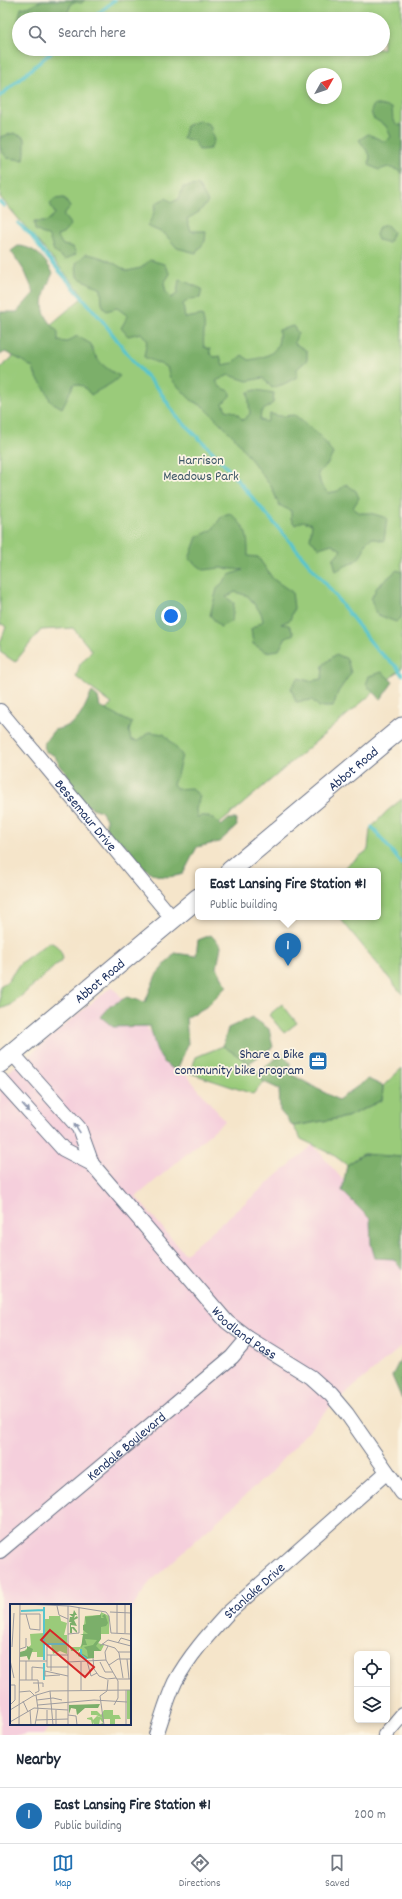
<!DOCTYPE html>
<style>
body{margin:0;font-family:Dekko,sans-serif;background:#f2f2f3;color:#1f2937}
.controls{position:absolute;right:12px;bottom:12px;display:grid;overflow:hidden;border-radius:6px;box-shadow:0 2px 6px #0003}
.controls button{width:36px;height:36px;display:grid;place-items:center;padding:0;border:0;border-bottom:1px solid #e0e1e3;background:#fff;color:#1f2937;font:20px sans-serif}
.compass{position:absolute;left:306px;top:68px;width:36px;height:36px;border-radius:50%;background:#fff;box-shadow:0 2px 6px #0003;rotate:50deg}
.you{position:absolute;left:171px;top:616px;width:14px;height:14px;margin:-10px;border:3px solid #fff;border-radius:50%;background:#1a73e8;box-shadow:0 0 0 6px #1a73e833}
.badge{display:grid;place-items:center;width:26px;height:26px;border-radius:50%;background:#1f6fb2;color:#fff;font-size:13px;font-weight:700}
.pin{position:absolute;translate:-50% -33px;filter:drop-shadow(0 1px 2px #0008)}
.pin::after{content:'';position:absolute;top:21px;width:14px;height:12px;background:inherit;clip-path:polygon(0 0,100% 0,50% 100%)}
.popup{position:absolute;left:195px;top:868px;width:186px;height:52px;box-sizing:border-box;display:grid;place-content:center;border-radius:6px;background:#fff;filter:drop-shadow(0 1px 3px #0005);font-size:13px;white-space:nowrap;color:#747a83}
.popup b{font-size:15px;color:#1f2937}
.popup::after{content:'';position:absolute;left:50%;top:100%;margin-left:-8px;border:8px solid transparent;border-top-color:#fff}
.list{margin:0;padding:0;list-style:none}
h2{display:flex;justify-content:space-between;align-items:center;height:52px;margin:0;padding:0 16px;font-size:17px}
h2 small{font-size:13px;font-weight:400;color:#747a83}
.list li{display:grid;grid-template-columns:26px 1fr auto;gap:12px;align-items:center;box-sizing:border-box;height:56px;padding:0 16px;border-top:1px solid #e0e1e3}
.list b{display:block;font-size:15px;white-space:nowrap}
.list p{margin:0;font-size:13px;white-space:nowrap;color:#747a83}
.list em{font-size:13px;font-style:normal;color:#747a83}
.icon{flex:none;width:22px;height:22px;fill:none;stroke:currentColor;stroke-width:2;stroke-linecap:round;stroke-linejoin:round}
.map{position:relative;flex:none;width:402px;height:1735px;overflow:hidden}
.search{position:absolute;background:#fff;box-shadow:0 2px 6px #0003;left:12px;right:12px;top:12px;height:44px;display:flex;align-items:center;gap:10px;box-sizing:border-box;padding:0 14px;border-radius:22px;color:#747a83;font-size:15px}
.sheet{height:108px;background:#fff}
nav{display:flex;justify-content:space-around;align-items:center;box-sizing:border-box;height:56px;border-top:1px solid #e0e1e3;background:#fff;font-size:11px;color:#747a83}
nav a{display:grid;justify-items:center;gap:2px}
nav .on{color:#1f6fb2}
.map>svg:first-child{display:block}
.built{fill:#f5cfdc}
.green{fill:#9acb7a;stroke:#5a7d6c;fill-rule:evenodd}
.forest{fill:#7baf6a;stroke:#4b6f64}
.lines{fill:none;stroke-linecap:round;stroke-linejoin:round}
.stream{stroke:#58c5cd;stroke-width:3.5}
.street-casing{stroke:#676f84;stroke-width:16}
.secondary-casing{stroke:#676f84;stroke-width:21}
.street{stroke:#fff;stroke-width:14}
.secondary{stroke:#fff;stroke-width:19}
.oneway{fill:#8d97ae}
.labels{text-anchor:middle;stroke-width:3.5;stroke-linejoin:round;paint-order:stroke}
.park-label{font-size:14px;fill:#3b5665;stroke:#fcf5e5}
.street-label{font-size:14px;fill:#1b2f5e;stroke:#fcf5e5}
.poi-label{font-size:14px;fill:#1b2f5e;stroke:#fcf5e5;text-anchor:end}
.inset-river{fill:none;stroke:#58c5cd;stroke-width:2}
.inset-road{fill:none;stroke:#9e9c9f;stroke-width:1}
.view{fill:#d62828;fill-opacity:0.15;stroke:#d62828;stroke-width:2}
.inset-edge{fill:none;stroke:#1b2f5e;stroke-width:2}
</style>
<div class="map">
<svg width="402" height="1735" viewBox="0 0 402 1735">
<rect width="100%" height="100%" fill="#fcf5e5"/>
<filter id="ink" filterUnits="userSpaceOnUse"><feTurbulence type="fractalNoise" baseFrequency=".025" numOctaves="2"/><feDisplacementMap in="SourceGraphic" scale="8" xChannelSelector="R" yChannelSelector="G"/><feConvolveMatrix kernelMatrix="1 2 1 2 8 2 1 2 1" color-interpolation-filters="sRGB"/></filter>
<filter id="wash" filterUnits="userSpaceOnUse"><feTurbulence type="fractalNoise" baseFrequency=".012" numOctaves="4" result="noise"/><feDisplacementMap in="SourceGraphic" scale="16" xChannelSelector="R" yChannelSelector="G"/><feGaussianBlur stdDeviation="0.9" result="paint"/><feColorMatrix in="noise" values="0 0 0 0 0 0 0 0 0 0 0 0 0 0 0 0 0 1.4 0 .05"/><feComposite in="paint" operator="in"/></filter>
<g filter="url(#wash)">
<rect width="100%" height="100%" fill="#f5e5ca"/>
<polygon class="built" points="112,986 225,1121 136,1197 185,1254 313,1145 402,1249 402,1346 330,1407 269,1474 150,1582 130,1611 130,1605 11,1605 11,1724 51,1724 43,1735 0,1735 0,1079"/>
<g class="green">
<path d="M0,0H402V668L163,872L59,750L112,704L76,677L80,664L92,651L73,628L41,630L15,662L0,652V643L6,627L2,624L0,625V368L84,296L0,197ZM19,19H383V49H19ZM312,74H336V98H312Z"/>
<polygon points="402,799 402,994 339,917 378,917 378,871 340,871 368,850 370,829 387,811"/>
<path d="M49,942C57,944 62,951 63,959L11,1005L0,1009V986L8,981L20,963Z"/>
<polygon points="282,1004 297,1023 284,1033 269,1015"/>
<polygon points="223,1046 249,1063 264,1082 253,1094 190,1073 196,1057"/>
<polygon points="402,1068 402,1157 363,1154 347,1165 332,1154 301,1139 293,1126 347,1117 382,1100 383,1086"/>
</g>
<g class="forest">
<polygon points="42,0 85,0 82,3 72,2 65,19 19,19 19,22 18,21 21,8 31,6"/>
<polygon points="374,104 392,108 393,120 397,125 402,125 402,174 400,171 388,167 379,170 369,165 370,155 359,140 368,134 385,142 391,137 386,126 373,118 371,111"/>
<polygon points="199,120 210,125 214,141 210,149 199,150 194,141 183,138 186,126"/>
<polygon points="14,133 25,138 25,152 24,160 7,158 0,148 0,137"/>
<polygon points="198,185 208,202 199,212 187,219 191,231 206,231 205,241 196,253 177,248 165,234 147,226 153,216 156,203 166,198 172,202 179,199 183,187"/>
<polygon points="64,198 70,207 63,215 71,225 63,234 57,236 63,245 73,247 76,254 65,260 54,251 49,237 35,230 34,222 46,222 55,214 50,204 54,199"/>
<polygon points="387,225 393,232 389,243 378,240 376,235 379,227"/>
<path d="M18,246C35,247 44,258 53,273C47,285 39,303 46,316C49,322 54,327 58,332V341L67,342L77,336L91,344C93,359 107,370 120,376C112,385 101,388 91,395L83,386L74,384L62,408L50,401C46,384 37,384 33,368L21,360L5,352L0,355V312H17L34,293L25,272L11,251Z"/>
<path d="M86,254C102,256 114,263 127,271L141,268L150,260L164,264L170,274L164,283L166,292L171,298L177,294L179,279L202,289L200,298L190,299L183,304L185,318L202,315C207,328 202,335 204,347L210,349V353L214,357L220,356L223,365L233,363L242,355L249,360C269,357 281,352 279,330L293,326L298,333L294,343L307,351V360L297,369V377L284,384L272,388L263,378L247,381L229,375L216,381L220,387L230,391V396L223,403L226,410L235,412L243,420L250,414L248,392L256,390L274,393L273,403L261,412L260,420L267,422L270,414L280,416L295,415C311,430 321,433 333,454L327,465L318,473L321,485L328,493L338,491L346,484L356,491L359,498L353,508L360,513H370L387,518L384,541L372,538L365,543C363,562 351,562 336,571L333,559L341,550L332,544L319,548L310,539L312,524L303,521L295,525L291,519V511L279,505L272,488L235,438L204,407L191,400L170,378L167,367L144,357L147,340L141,333L128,336L121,328L128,316L117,308L106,311L102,304L101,289L77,277L76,263Z"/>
<path d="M231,514C247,528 248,535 248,556L258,557L273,579L292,592L294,608L290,620L281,624L289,625L294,634L286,637L279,650L266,652L253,644L251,629L263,621L261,613L248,596L235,592L226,597L234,603L232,621L220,627L210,615L217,589L229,575L243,570L220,568L204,570L189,559L197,537L212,530L222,516Z"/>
<polygon points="397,570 402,572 402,616 396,622 376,614 371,599 377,587"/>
<polygon points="336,654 347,659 351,673 338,692 333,707 319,707 312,700 296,702 291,688 298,678 309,681 322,679 323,665"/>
<polygon points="382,672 393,682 381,699 366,685 369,676"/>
<path d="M92,692L98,697L100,707L132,723L129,731L131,740L138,741L149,732L164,734L182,755L177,775L173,784L177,789L191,788L200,796L196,809L197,817C207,813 215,819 221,826L229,819H236L237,826L219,842L197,847L183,874C153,884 140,866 125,844L116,843L106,829V819L101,811C90,809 74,797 70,786C69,782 70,777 67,774C62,767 58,764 55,756L45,751L44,743L54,730C81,724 80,715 92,692Z"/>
<path d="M211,935L221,946L217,968L227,986L206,1007L186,1018L188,1044L177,1070C157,1064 155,1044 150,1026L113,1027L101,1017L110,1006L127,997L145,1002L156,975L175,953L196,956L198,940Z"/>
<polygon points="252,1017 269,1029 273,1047 249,1063 223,1046 228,1028"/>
<polygon points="282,1054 290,1063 289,1073 338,1100 368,1079 383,1086 382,1100 347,1117 293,1126 280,1111 279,1089 264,1082 257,1073"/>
<polygon points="363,1154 402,1157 402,1270 394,1259 375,1258 371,1244 370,1219 342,1191 347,1165"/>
<polygon points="402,1356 402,1399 392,1376"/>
</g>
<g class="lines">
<g class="stream">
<polyline points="91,19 115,0"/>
<polyline points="0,96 55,49"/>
<polyline points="0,202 4,206"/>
<polyline points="18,223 30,234 43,252 101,319 137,366 159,390 176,416 216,455 326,584 377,650 397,667 402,675"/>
<polyline points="372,827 402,864"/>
</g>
</g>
</g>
<g filter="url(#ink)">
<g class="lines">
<g class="street-casing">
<g id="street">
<path id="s1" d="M0,711L173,919"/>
<path id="s2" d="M12,1053L79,1128L92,1164L227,1322L248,1338L311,1377L331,1395L347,1414L402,1493"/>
<polyline points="0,1079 63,1149 92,1164"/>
<path id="s3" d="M0,1551L232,1357L248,1338"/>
<path id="s4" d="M156,1735C162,1718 167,1699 175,1682C189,1656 208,1635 228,1613L387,1472"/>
<polyline points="385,1735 402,1715"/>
</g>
</g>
<g class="secondary-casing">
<g id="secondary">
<path id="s5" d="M230,871L402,727"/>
<path id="s6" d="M0,1063L198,898"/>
</g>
</g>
<use href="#street" class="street"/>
<use href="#secondary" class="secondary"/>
</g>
<defs><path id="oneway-solid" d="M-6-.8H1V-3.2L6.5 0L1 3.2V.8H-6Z"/></defs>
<g class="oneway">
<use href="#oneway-solid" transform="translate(26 1108) rotate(48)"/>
<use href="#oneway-solid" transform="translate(77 1128) rotate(-123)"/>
</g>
</g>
<defs>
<g id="office-square" transform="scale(1)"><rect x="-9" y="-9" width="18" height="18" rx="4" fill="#1f6fb2" stroke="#fcf5e5"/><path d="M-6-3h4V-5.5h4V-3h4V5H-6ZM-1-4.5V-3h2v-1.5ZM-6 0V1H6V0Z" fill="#fff"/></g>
</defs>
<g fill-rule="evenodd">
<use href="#office-square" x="318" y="1061"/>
</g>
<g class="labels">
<g class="park-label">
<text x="201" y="464">Harrison<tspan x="201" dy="16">Meadows Park</tspan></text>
</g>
<g class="street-label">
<text dy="5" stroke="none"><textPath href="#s5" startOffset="160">Abbot Road</textPath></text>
<text dy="5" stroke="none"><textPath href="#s1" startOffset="135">Bessemaur Drive</textPath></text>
<text dy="5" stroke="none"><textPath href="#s6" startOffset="129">Abbot Road</textPath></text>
<text dy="5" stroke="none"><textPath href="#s2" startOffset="367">Woodland Pass</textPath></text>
<text dy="5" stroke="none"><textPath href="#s3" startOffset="164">Kendale Boulevard</textPath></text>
<text dy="5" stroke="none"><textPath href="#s4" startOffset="178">Stanlake Drive</textPath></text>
</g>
<g class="poi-label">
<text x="304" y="1058">Share a Bike<tspan x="304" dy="16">community bike program</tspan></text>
</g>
</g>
<g transform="translate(10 1604)">
<rect width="121" height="121" fill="#f5e5ca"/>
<path d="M91,8L99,12V30H91L88,39L94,41L91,47H84V54L71,52L70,45L66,52L68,47H61L60,43H70L72,40L75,12L91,11ZM39,12H50L51,17L57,19L54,31H57V50L50,47L43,50L41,40H33V53H27V48H20V55H18L15,46L21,41L20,30L34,29V15H39ZM117,86H121V115H117ZM94,106H103V111H109L111,115H105V121H100V115H94L93,121L90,120L93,119L90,115L89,121H84L83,118V121H77L82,120L81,116L77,115V114L82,113L83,116L87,112L93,114L86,111H81V107H87L91,111Z" fill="#9acb7a"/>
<path d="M64,6L67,11H65L64,14L67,12L68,14L64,16L67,22L61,21V23H64L67,27V29L62,24V29H60V19L62,18H59L60,13H63L59,10H63ZM91,9V14H94L92,12L95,10L98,19L96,22L91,23V35L86,42L91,47H84V54L75,55L68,52L69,48L78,53L77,46L74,43L83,41L87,36L75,35L77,41H73L71,44L73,31L70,30H78L73,26V21L76,20L75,13L90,11ZM17,42L23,45L19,57L17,52L10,53V48L17,46ZM90,100L88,104H75L67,111L66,105L61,104L59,110V101Z" fill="#7baf6a"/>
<path class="inset-river" d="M34,3V40H37M11,7L34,6M37,40H57M71,45V51L77,55M34,56V41M34,76V59"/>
<path class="inset-road" d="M14,0L59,2L96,8L99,12L101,29L121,30M107,0V29M115,0V29M47,2L49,11L58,15M100,8L121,9M10,10H30V26L20,25L16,10M58,30L69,29V4M108,39L111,34L121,37M92,40L105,44L109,49L113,74M37,42V63H58M90,42L98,36L121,42M98,42L95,48L96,56L108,77V94L104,101M2,43L4,9M10,45L16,43V34M108,48H121M37,51H58M83,54L84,65L89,72L97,75L106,74M117,55L119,75M0,56L4,74M9,57H37M16,57V76M77,57L81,72L87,69M58,58L96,56M71,58V86M90,58L95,68H103M99,61L108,55H121M41,67V51M50,71L35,72V67L58,72M107,75H121M9,76H28L29,87L25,89M22,76V63L33,64M23,79H33V83M0,81H5V96L0,101M40,87L43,121M9,88L20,87L24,91M27,96L43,94L52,96M84,96L117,98M13,97L18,108M28,101L84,96M0,106L23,92L40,87L121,86M20,106L21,121M58,111L66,112L67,121M26,116L58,115M0,118L24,104L58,106M9,121L10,0M25,121L28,105L26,91M37,121V106M46,121V106M58,121V2M94,121L90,92L97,87L98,76M116,121V86"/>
<path class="view" d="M40,26L84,63L75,73L31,36Z"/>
<rect width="121" height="121" class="inset-edge"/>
</g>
</svg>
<div class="controls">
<button><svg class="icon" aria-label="locate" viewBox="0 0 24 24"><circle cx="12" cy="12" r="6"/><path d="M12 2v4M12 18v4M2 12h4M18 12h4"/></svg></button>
<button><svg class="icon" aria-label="layers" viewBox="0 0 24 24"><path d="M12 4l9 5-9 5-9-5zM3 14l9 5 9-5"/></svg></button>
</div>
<svg class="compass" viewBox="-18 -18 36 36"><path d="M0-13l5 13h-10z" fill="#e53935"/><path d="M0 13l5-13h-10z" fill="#747a83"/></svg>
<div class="you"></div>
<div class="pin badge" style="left:288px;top:966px">1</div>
<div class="popup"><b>East Lansing Fire Station #1</b>Public building</div>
<div class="search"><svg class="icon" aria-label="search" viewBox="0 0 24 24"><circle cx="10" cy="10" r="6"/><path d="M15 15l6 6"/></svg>Search here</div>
</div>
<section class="sheet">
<h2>Nearby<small></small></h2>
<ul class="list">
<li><span class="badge">1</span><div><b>East Lansing Fire Station #1</b><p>Public building</p></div><em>200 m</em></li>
</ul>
</section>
<nav>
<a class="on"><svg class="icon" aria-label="map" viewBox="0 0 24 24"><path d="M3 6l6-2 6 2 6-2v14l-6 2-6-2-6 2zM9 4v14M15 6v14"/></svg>Map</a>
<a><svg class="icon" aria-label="directions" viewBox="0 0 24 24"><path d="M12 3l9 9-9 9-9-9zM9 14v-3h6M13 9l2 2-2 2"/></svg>Directions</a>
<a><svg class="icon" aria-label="saved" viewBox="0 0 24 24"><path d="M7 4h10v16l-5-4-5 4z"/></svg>Saved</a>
</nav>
